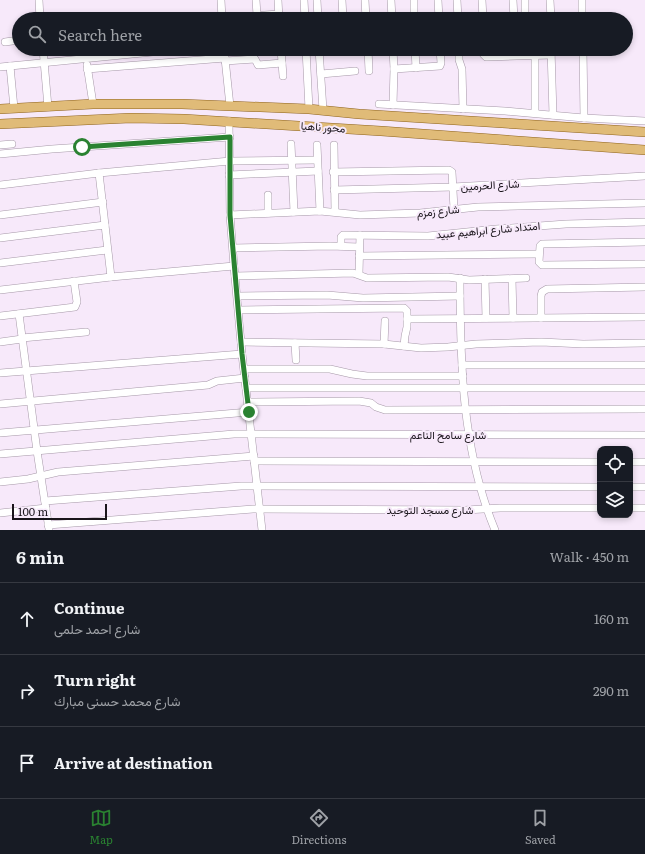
<!DOCTYPE html>
<meta charset="utf-8">
<style>
body{margin:0;font-family:Literata,Vazirmatn,serif;background:#242831;color:#f1f3f6}
.controls{position:absolute;right:12px;bottom:12px;display:grid;overflow:hidden;border-radius:8px;box-shadow:0 2px 6px #0003}
.controls button{width:36px;height:36px;display:grid;place-items:center;padding:0;border:0;border-bottom:1px solid #363941;background:#171b24;color:#f1f3f6;font:20px sans-serif}
.scale{position:absolute;left:12px;bottom:10px;width:95px;box-sizing:border-box;padding-left:4px;border:2px solid #1a151b;border-top:0;font-size:11px;line-height:14px;white-space:nowrap;color:#1a151b;-webkit-text-stroke:3px #f7e9fa;paint-order:stroke}
.stop{position:absolute;width:12px;height:12px;margin:-9px;border:3px solid #2a8231;border-radius:50%;background:#fff}
.stop.end{background:#2a8231;border-color:#fff;box-shadow:0 1px 4px #0008}
.list{margin:0;padding:0;list-style:none}
h2{display:flex;justify-content:space-between;align-items:center;height:52px;margin:0;padding:0 16px;font-size:17px}
h2 small{font-size:13px;font-weight:400;color:#9ea1a6}
.list li{display:grid;grid-template-columns:26px 1fr auto;gap:12px;align-items:center;box-sizing:border-box;height:72px;padding:0 16px;border-top:1px solid #363941}
.list b{display:block;font-size:15px;white-space:nowrap}
.list p{margin:0;font-size:13px;white-space:nowrap;color:#9ea1a6}
.list em{font-size:13px;font-style:normal;color:#9ea1a6}
.icon{flex:none;width:22px;height:22px;fill:none;stroke:currentColor;stroke-width:2;stroke-linecap:round;stroke-linejoin:round}
.map{position:relative;flex:none;width:645px;height:530px;overflow:hidden}
.search{position:absolute;background:#171b24;box-shadow:0 2px 6px #0003;left:12px;right:12px;top:12px;height:44px;display:flex;align-items:center;gap:10px;box-sizing:border-box;padding:0 14px;border-radius:22px;color:#9ea1a6;font-size:15px}
.sheet{height:268px;background:#171b24}
nav{display:flex;justify-content:space-around;align-items:center;box-sizing:border-box;height:56px;border-top:1px solid #363941;background:#171b24;font-size:11px;color:#9ea1a6}
nav a{display:grid;justify-items:center;gap:2px}
nav .on{color:#2a8231}
.map>svg:first-child{display:block}
.lines{fill:none;stroke-linecap:round;stroke-linejoin:round}
.minor-casing{stroke:#a698a8;stroke-width:8}
.major-casing{stroke:#8e631d;stroke-width:10}
.minor{stroke:#fff;stroke-width:7}
.major{stroke:#e0bb78;stroke-width:9}
.route{stroke:#2a8231;stroke-width:5}
.labels{text-anchor:middle;stroke-width:4;stroke-linejoin:round;paint-order:stroke}
.street-label{font-size:11px;fill:#1a151b;stroke:#f7e9fa}
</style>
<div class="map">
<svg width="645" height="530" viewBox="0 0 645 530">
<rect width="100%" height="100%" fill="#f7e9fa"/>
<g class="lines">
<g class="minor-casing">
<g id="minor">
<polyline points="39,0 40,19"/>
<polyline points="221,0 222,19"/>
<polyline points="256,0 257,15"/>
<polyline points="278,0 279,19"/>
<polyline points="304,0 305,19"/>
<polyline points="317,0 318,19"/>
<polyline points="342,0 343,19"/>
<polyline points="365,0 366,19"/>
<polyline points="391,0 392,19"/>
<polyline points="414,0 414,19"/>
<polyline points="438,0 439,19"/>
<polyline points="457,0 458,19"/>
<polyline points="482,0 483,19"/>
<polyline points="513,0 514,19"/>
<polyline points="525,0 525,19"/>
<polyline points="550,0 551,19"/>
<polyline points="582,0 582,19"/>
<polyline points="212,19 279,14"/>
<polyline points="5,42 19,40"/>
<polyline points="43,49 48,107"/>
<polyline points="224,49 230,106"/>
<polyline points="281,49 283,76"/>
<polyline points="306,49 309,109"/>
<polyline points="319,49 323,110"/>
<polyline points="368,49 369,71"/>
<polyline points="415,49 416,68"/>
<polyline points="459,49 459,60 462,69 463,109"/>
<polyline points="483,49 483,54 486,57 551,55"/>
<polyline points="551,49 553,115"/>
<polyline points="583,49 584,118"/>
<polyline points="535,56 535,113"/>
<polyline points="225,61 255,59 258,65 282,63"/>
<polyline points="87,65 93,104"/>
<polyline points="10,66 14,108"/>
<polyline points="0,67 183,49"/>
<polyline points="87,69 225,58"/>
<polyline points="394,69 440,66 441,63 440,49"/>
<polyline points="321,74 355,71"/>
<polyline points="379,104 505,111 584,118 645,121"/>
<polyline points="393,105 394,69 393,49"/>
<polyline points="229,121 230,215 234,266 242,354 262,530"/>
<polyline points="291,144 294,212"/>
<polyline points="0,145 12,144"/>
<polyline points="317,145 320,211"/>
<polyline points="334,145 335,212"/>
<polyline points="0,154 52,149 230,137"/>
<polyline points="333,172 449,170 452,172 454,209"/>
<polyline points="99,173 111,277"/>
<polyline points="229,175 318,171"/>
<polyline points="0,185 99,173 230,161 317,160"/>
<polyline points="334,190 453,187 645,176"/>
<polyline points="268,195 268,213"/>
<polyline points="0,215 103,202"/>
<polyline points="230,215 320,211 360,215 420,213 478,207 645,203"/>
<polyline points="0,238 105,225"/>
<polyline points="645,242 542,244 540,246 539,262 542,265 645,264"/>
<polyline points="341,246 341,237 343,235 428,236 496,229 566,224 645,222"/>
<polyline points="233,248 330,246 359,247"/>
<polyline points="359,256 539,254"/>
<polyline points="0,263 107,250"/>
<polyline points="359,274 360,235"/>
<polyline points="235,276 353,273 367,278 448,277 469,280 526,278"/>
<path d="M460,278C460,362 462,451 495,530"/>
<polyline points="485,279 486,318"/>
<polyline points="512,279 513,318"/>
<polyline points="0,290 111,277 234,266"/>
<polyline points="238,296 327,295 363,298 460,296"/>
<polyline points="239,310 404,308 407,311 407,327 405,336 404,346"/>
<polyline points="19,314 37,451 49,529"/>
<polyline points="0,316 75,307 77,302 74,281"/>
<polyline points="541,318 541,296 542,292 547,289 645,287"/>
<polyline points="407,319 645,317"/>
<polyline points="22,338 86,332"/>
<polyline points="0,342 22,339"/>
<polyline points="241,342 384,344 421,348 448,347 476,344 541,342 583,344 645,343"/>
<polyline points="295,343 296,360"/>
<polyline points="384,344 385,321"/>
<polyline points="462,365 645,365"/>
<polyline points="244,369 330,369 352,374 367,376 463,376"/>
<polyline points="0,373 242,354"/>
<polyline points="246,388 645,388"/>
<polyline points="248,402 359,401 371,403 376,407 385,410 645,409"/>
<polyline points="0,404 208,385 217,381 245,378"/>
<polyline points="0,433 249,412"/>
<polyline points="0,454 234,434 645,435"/>
<polyline points="254,461 600,462"/>
<polyline points="630,462 645,462"/>
<polyline points="0,482 28,479 58,472 254,456"/>
<polyline points="630,487 645,487"/>
<polyline points="45,501 241,486 600,487"/>
<polyline points="630,508 645,508"/>
<polyline points="0,513 46,508"/>
<polyline points="48,525 253,509 466,510 500,508 600,508"/>
</g>
</g>
<g class="major-casing">
<g id="major">
<polyline points="0,109 93,104 182,104 309,109 359,114 645,132"/>
<polyline points="0,124 131,118 184,119 381,131 645,150"/>
</g>
</g>
<use href="#minor" class="minor"/>
<use href="#major" class="major"/>
</g>
<g class="lines">
<polyline class="route" points="82,147 230,137 230,215 242,354 249,412"/>
</g>
<g class="labels">
<g class="street-label">
<text transform="translate(323 127) rotate(4)" y="4">محور ناهيا</text>
<text transform="translate(490 185) rotate(-3)" y="4">شارع الحرمين</text>
<text transform="translate(438 211) rotate(-6)" y="4">شارع زمزم</text>
<text transform="translate(488 230) rotate(-5)" y="4">امتداد شارع ابراهيم عبيد</text>
<text x="448" y="439">شارع سامح الناعم</text>
<text x="430" y="514">شارع مسجد التوحيد</text>
</g>
</g>
</svg>
<div class="controls">
<button><svg class="icon" aria-label="locate" viewBox="0 0 24 24"><circle cx="12" cy="12" r="6"/><path d="M12 2v4M12 18v4M2 12h4M18 12h4"/></svg></button>
<button><svg class="icon" aria-label="layers" viewBox="0 0 24 24"><path d="M12 4l9 5-9 5-9-5zM3 14l9 5 9-5"/></svg></button>
</div>
<div class="scale">100 m</div>
<div class="stop" style="left:82px;top:147px"></div>
<div class="stop end" style="left:249px;top:412px"></div>
<div class="search"><svg class="icon" aria-label="search" viewBox="0 0 24 24"><circle cx="10" cy="10" r="6"/><path d="M15 15l6 6"/></svg>Search here</div>
</div>
<section class="sheet">
<h2>6 min<small>Walk · 450 m</small></h2>
<ul class="list">
<li><svg class="icon" aria-label="ahead" viewBox="0 0 24 24"><path d="M12 20V5M6 11l6-6 6 6"/></svg><div><b>Continue</b><p>شارع احمد حلمى</p></div><em>160 m</em></li>
<li><svg class="icon" aria-label="right" viewBox="0 0 24 24"><path d="M7 20v-9h11M14 6l5 5-5 5"/></svg><div><b>Turn right</b><p>شارع محمد حسنى مبارك</p></div><em>290 m</em></li>
<li><svg class="icon" aria-label="arrive" viewBox="0 0 24 24"><path d="M6 21V4h12l-3 4 3 4H6"/></svg><div><b>Arrive at destination</b></div></li>
</ul>
</section>
<nav>
<a class="on"><svg class="icon" aria-label="map" viewBox="0 0 24 24"><path d="M3 6l6-2 6 2 6-2v14l-6 2-6-2-6 2zM9 4v14M15 6v14"/></svg>Map</a>
<a><svg class="icon" aria-label="directions" viewBox="0 0 24 24"><path d="M12 3l9 9-9 9-9-9zM9 14v-3h6M13 9l2 2-2 2"/></svg>Directions</a>
<a><svg class="icon" aria-label="saved" viewBox="0 0 24 24"><path d="M7 4h10v16l-5-4-5 4z"/></svg>Saved</a>
</nav>
